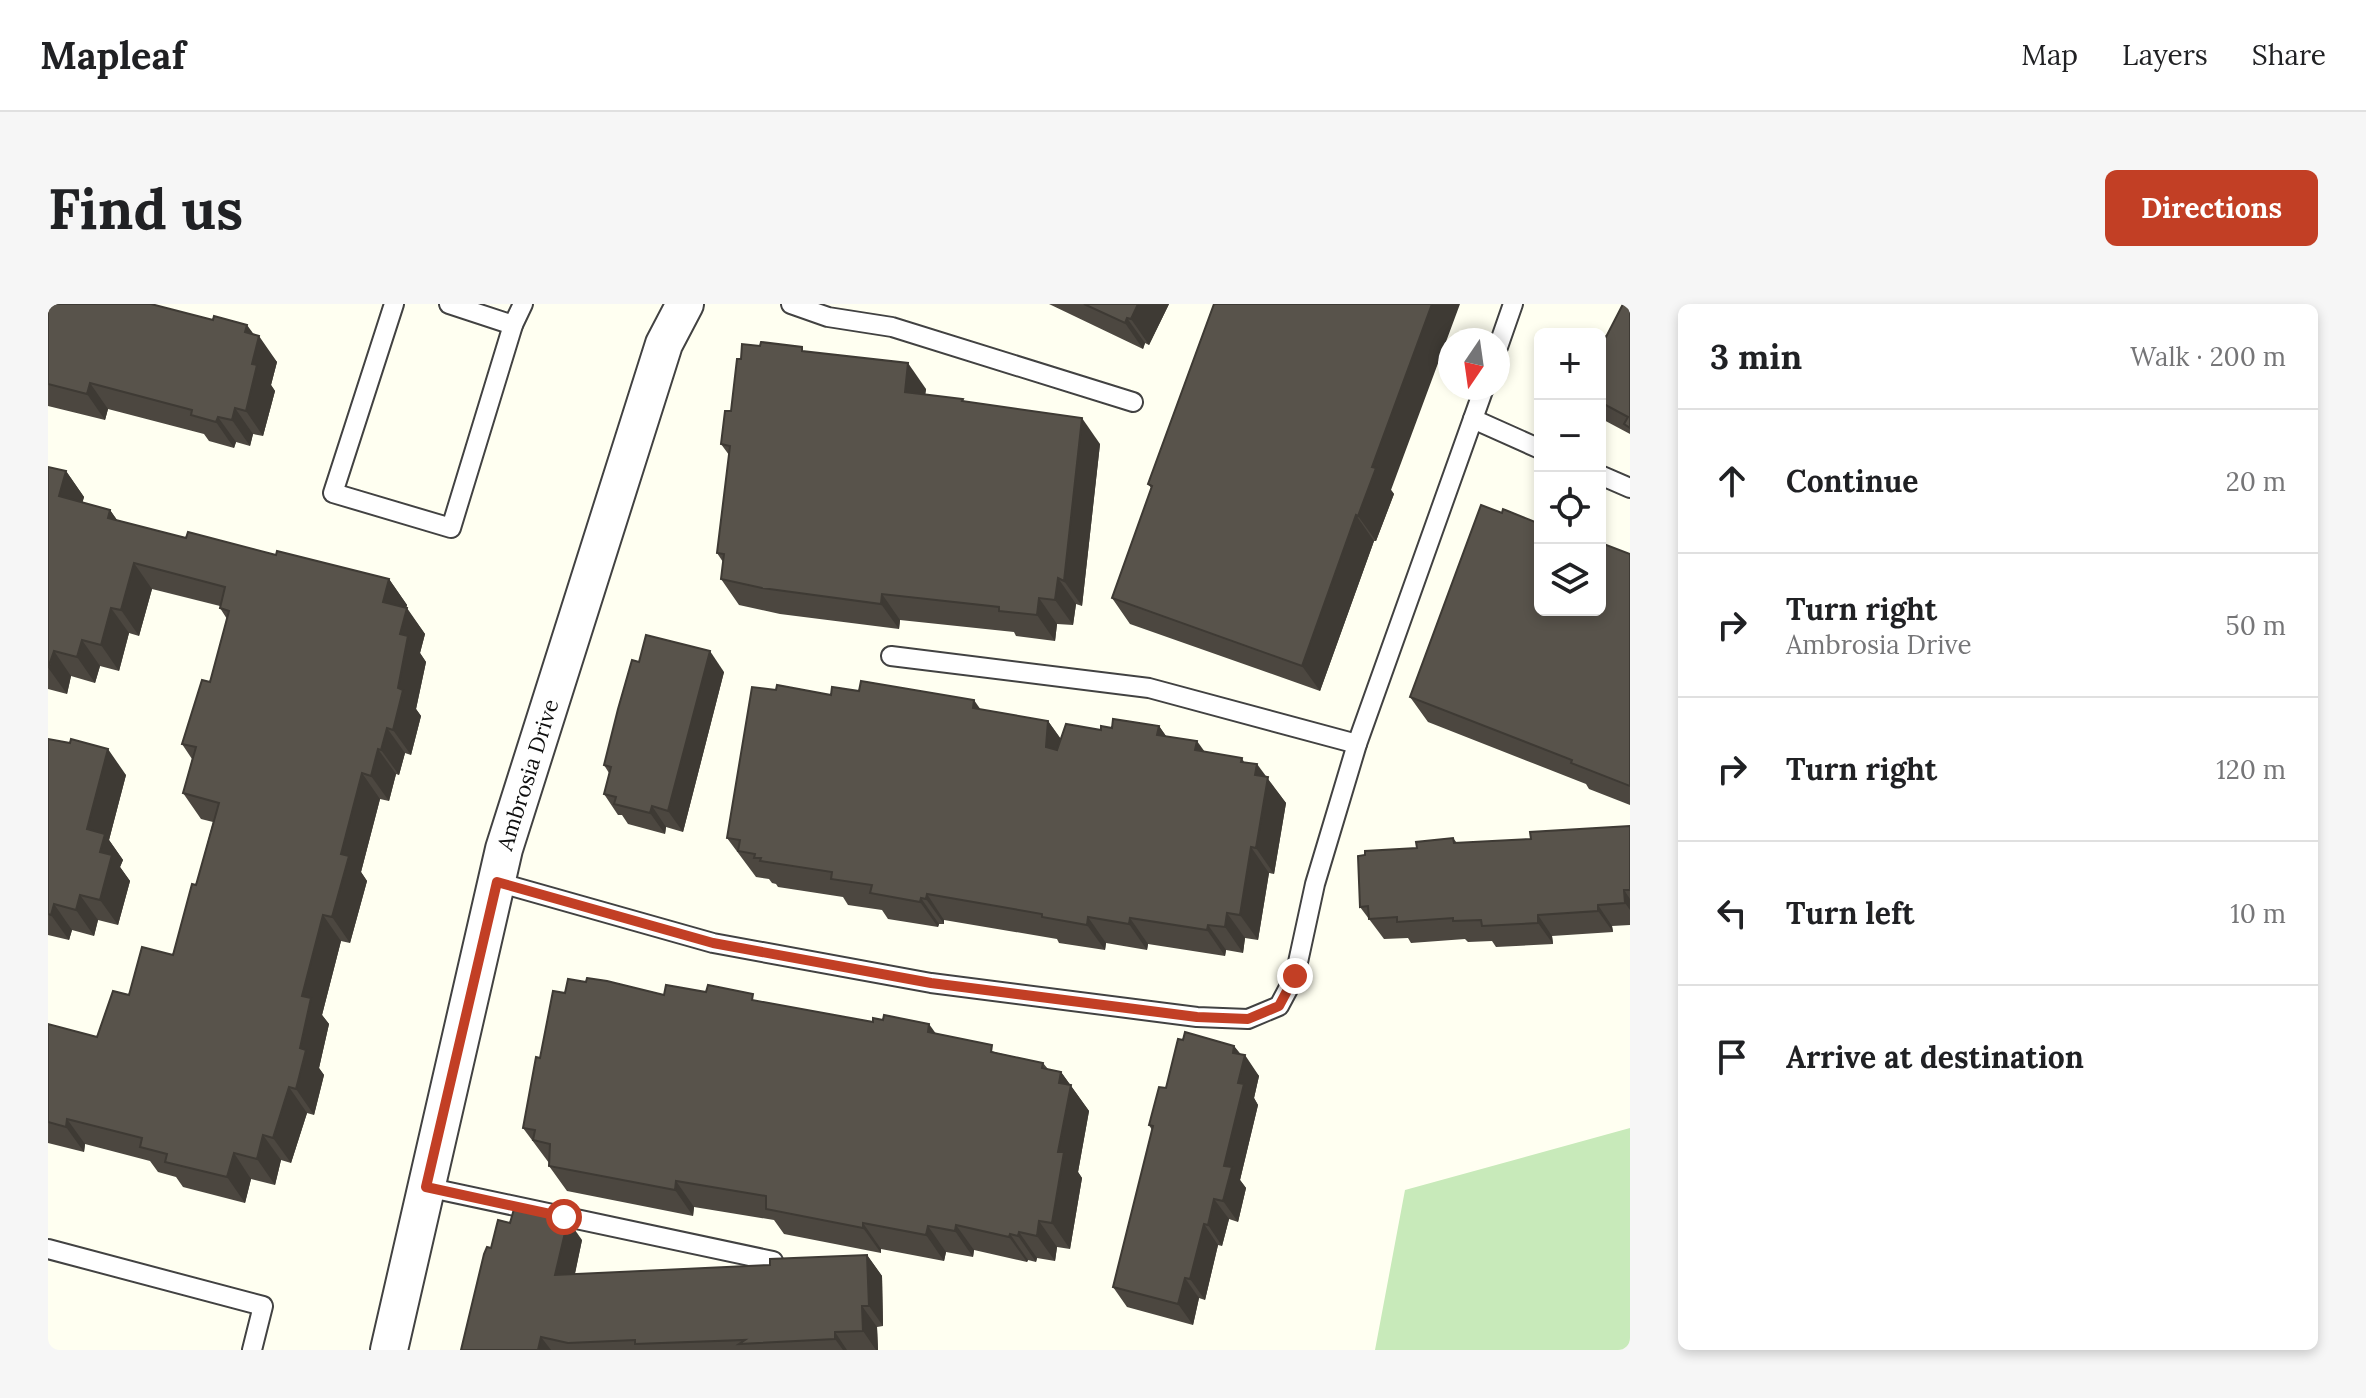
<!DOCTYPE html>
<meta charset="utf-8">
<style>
body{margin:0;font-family:Lora,serif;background:#f6f6f6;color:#202124}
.controls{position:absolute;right:24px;top:24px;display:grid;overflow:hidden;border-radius:12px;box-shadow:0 4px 12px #0003}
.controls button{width:72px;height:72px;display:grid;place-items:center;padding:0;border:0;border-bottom:2px solid #e0e0e0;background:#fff;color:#202124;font:40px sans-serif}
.compass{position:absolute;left:1390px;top:24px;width:72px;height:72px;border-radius:50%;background:#fff;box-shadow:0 4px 12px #0003;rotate:193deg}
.stop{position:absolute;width:24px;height:24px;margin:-18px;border:6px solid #c23f25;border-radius:50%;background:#fff}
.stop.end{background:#c23f25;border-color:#fff;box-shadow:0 2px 8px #0008}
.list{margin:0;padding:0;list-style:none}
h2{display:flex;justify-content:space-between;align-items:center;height:104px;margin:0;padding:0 32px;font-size:34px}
h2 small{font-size:26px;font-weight:400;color:#757577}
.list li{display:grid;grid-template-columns:52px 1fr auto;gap:24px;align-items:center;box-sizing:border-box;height:144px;padding:0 32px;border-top:2px solid #e0e0e0}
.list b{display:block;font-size:30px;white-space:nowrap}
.list p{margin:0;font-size:26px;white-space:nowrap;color:#757577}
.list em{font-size:26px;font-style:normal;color:#757577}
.icon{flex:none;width:44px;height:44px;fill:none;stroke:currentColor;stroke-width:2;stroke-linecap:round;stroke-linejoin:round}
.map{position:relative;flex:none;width:1582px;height:1046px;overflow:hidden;border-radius:12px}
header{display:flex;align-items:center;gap:48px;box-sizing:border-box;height:112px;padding:0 40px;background:#fff;border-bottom:2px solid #e0e0e0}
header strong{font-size:38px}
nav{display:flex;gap:44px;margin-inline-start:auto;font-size:28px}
.intro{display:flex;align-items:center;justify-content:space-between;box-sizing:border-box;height:192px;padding:0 48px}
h1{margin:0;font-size:56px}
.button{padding:20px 36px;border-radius:12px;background:#c23f25;color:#fff;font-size:28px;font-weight:700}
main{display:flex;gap:48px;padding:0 48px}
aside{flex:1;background:#fff;border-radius:12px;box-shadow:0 4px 12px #0003}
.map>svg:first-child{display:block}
.green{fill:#c8eaba}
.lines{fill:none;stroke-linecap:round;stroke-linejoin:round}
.lane-casing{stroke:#424242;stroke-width:22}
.street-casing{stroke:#424242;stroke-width:40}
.lane{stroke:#fff;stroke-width:18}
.street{stroke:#fff;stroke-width:36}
.wall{fill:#4c4740}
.shaded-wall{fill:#3e3a34}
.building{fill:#58534b;stroke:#3e3a34;stroke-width:2}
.route{stroke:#c23f25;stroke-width:10}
.labels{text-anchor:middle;stroke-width:8;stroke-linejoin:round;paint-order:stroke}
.street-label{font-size:22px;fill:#0f0f0f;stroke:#fff}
</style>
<header>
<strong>Mapleaf</strong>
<nav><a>Map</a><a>Layers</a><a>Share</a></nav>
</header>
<div class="intro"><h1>Find us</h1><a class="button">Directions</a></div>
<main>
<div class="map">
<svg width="1582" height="1046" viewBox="0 0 1582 1046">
<rect width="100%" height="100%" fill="#fffff1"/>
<polygon class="green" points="1582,824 1582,1046 1327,1046 1357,886"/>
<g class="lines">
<g class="lane-casing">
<g id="lane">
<polyline points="346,0 285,189 403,224 465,21 475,0"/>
<polyline points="401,0 465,21"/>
<polyline points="743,0 780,13 844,23 1085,98"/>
<polyline points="1450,43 1465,0"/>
<polyline points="1425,115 1492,145"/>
<polyline points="1552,171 1582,184"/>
<polyline points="843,352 1101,384 1309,440"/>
<polyline points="449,578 665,639 883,679 1149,713 1200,715 1231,702 1247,672 1267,580 1309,440 1436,84"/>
<polyline points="378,883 725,957"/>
<polyline points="0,945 215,1002 204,1046"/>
</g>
</g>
<g class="street-casing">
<g id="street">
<path id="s1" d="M341,1046L456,545L616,40L637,0"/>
</g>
</g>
<use href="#lane" class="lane"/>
<use href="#street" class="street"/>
</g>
<g class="wall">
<polygon points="0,0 206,31 229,58 223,81 227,87 215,132 205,130 202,142 188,138 186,144 161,137 156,130 60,105 57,116 0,102"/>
<polygon points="1001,0 1121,0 1101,41 1097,39 1095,45"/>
<polygon points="1582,0 1582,130 1552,114 1552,35 1558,33"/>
<polygon points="712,42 757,48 878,85 877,91 917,97 1052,140 1034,302 1028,300 1025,321 1009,320 1007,337 968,332 966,328 852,316 851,325 732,310 691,301 673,275 675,258 669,249 681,151 673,140 683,107 693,55"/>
<polygon points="0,163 18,167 36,193 34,199 62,206 69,216 138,234 228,251 341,275 359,301 358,304 377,330 372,349 378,358 368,405 373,412 363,451 357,449 351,471 348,470 341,497 332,495 313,568 319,577 302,639 293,637 274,711 281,720 271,764 276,771 266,811 259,809 243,859 233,856 227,881 203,875 197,899 135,883 128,873 110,868 102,857 37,840 36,848 0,839 0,720 49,733 81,691 125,651 148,581 165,518 153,515 135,489 144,455 134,440 162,378 179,315 172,304 172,302 104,285 91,332 81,329 71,367 52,362 47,379 23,372 19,390 0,385"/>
<polygon points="1100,180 1343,186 1346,190 1328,237 1326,237 1272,387 1082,320 1064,294 1104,185"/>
<polygon points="1582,250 1582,501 1541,485 1538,480 1380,418 1362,393 1552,306"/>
<polygon points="591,358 676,368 635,528 618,523 617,530 580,520 574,511 570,511 556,490 561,469 556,461"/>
<polygon points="728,386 933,406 1000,417 1013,435 1064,424 1111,422 1118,432 1156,448 1194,454 1196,458 1218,473 1238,499 1226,570 1221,569 1210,636 1197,634 1195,649 1178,646 1177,652 1100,640 1099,646 1058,639 1057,646 1011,639 1009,635 896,616 896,620 891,620 890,623 840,615 834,606 800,601 795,593 730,583 728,580 724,579 721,575 708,573 679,534"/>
<polygon points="0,435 78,471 61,536 75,556 72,563 82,577 70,621 50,616 46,632 24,626 21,636 0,631"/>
<polygon points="1582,522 1582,621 1564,622 1565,628 1504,632 1505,640 1448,643 1444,637 1420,638 1417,635 1363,639 1360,634 1336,635 1312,603 1369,544 1405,534 1409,539 1483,535"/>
<polygon points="658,688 889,730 950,749 995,759 1000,765 1013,768 1041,807 1030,868 1034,874 1022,945 1009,943 1007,957 989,954 988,958 980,956 979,958 926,946 925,953 898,948 896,957 833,945 833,949 736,930 726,916 646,903 645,912 519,887 501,862 501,859 475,824 492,754 517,689 616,691"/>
<polygon points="1186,742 1211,772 1206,794 1210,801 1192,876 1198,884 1190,918 1181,915 1174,942 1170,941 1157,996 1151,994 1145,1021 1079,1003 1065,983 1104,826 1101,821 1118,784"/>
<polygon points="534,936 527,970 722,961 819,951 834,972 835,1022 829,1023 830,1046 413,1046 443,944"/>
</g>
<g class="shaded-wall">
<polygon points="1090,0 1121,0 1101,41 1083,15"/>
<polygon points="1384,0 1412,0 1343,186 1346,190 1328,237 1310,212 1324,163"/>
<polygon points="1079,14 1097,39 1095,45 1077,19"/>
<polygon points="199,21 210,36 211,32 229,58 223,81 227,87 215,132 198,107 204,60 197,28"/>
<polygon points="860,59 878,85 874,114 857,88"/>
<polygon points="42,79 60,105 57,116 39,90"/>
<polygon points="187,104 205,130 202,142 184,116"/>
<polygon points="170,113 188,138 186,144 168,118"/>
<polygon points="1034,114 1052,140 1034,302 1016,277"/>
<polygon points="18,167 36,193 29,218 11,192"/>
<polygon points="62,206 80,232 60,214"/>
<polygon points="1308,211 1326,237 1272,387 1254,362"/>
<polygon points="86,259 104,285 91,332 73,306"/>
<polygon points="1010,274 1028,300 1025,321 1007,296"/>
<polygon points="341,275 359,301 353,323 335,298"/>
<polygon points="834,290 852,316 851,325 833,300"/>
<polygon points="991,294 1009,320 1007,337 989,311"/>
<polygon points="63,304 81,329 71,367 53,341"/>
<polygon points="359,304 377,330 372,349 378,358 368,405 373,412 363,451 345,426 350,384 352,330"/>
<polygon points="34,336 52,362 47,379 29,353"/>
<polygon points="6,347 23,372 19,390 1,365"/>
<polygon points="662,347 676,368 635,528 620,507"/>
<polygon points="926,396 944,422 925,404"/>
<polygon points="1000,417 1018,443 1016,469 998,443"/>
<polygon points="1111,422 1129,448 1109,431"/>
<polygon points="339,424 357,449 351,471 333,446"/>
<polygon points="1149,437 1167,462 1147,446"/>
<polygon points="60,445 78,471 61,536 75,556 72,563 82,577 70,621 52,596 39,525"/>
<polygon points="330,445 348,470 341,497 323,472"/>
<polygon points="1209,460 1238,499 1226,570 1208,544 1207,471"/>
<polygon points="314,469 332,495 313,568 319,577 302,639 284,613 293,550"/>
<polygon points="604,502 618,523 617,530 602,509"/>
<polygon points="1203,543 1221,569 1210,636 1192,611"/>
<polygon points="1576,586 1582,595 1582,606 1577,599"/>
<polygon points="879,590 896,616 896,620 878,595"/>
<polygon points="32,591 50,616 46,632 28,606"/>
<polygon points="873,594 891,620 890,623 872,598"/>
<polygon points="6,600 24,626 21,636 3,611"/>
<polygon points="1550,601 1564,622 1565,628 1550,607"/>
<polygon points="1179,609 1197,634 1195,649 1177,623"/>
<polygon points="275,611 293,637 274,711 281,720 271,764 276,771 266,811 248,785 252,744 254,692"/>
<polygon points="1490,611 1504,632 1505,640 1490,619"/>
<polygon points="1040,613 1058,639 1057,646 1039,621"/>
<polygon points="1082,614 1100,640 1099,646 1081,620"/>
<polygon points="1160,621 1178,646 1177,652 1159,626"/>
<polygon points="881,720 899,745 880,728"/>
<polygon points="1186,742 1196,756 1197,751 1211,772 1206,794 1210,801 1192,876 1198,884 1190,918 1175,897 1176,862 1190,779 1185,749"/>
<polygon points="1013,768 1041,807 1030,868 1034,874 1022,945 1004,919 1010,848 1011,779"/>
<polygon points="241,783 259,809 243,859 225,834"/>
<polygon points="19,815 37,840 36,848 18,823"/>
<polygon points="215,831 233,856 227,881 209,855"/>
<polygon points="186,849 203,875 197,899 179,873"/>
<polygon points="628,877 646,903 645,912 627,886"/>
<polygon points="1166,895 1181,915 1174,942 1160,921"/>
<polygon points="520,916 534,936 522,992 507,971"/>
<polygon points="991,917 1009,943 1007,957 989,932"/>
<polygon points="815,919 833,945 833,949 815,924"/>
<polygon points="1156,920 1170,941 1157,996 1142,975"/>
<polygon points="908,921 926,946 925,953 907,927"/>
<polygon points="880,922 898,948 896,957 878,931"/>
<polygon points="971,928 989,954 988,958 970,932"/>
<polygon points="962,930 980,956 979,958 961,933"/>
<polygon points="819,951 834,972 835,1022 821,1002"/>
<polygon points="1137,974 1151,994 1145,1021 1130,1000"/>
<polygon points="814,1002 829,1023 830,1046 828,1046 815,1027"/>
<polygon points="787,1028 799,1046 795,1046 787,1035"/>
<polygon points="493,1033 503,1046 490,1046"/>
</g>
<g class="building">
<polygon points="0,0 103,0 165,16 166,12 199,21 197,28 211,32 204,60 209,61 198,107 187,104 184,116 170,113 168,118 143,111 144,106 42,79 39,90 0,80"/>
<polygon points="1036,0 1090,0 1083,15 1079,14 1077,19"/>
<polygon points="1166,0 1384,0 1324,163 1328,164 1310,212 1308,211 1254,362 1064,294 1104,182 1100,180"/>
<polygon points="1575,0 1582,0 1582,124 1576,120 1580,113 1552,98 1552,35 1554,31 1558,33"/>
<polygon points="713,38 754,43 754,47 860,59 857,88 915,95 914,97 1034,114 1016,277 1010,274 1007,296 991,294 989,311 951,307 951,303 834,290 833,300 714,284 673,275 676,250 669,249 682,142 673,140 677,107 683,107 689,55 693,55 694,40 712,42"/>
<polygon points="0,163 18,167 11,192 62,206 60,214 138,234 140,228 228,251 229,247 341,275 335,298 359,304 352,330 360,332 350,384 355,386 345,426 339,424 333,446 330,445 323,472 314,469 293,550 301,552 284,613 275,611 254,692 263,694 252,744 258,746 248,785 241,783 225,834 215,831 209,855 186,849 179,873 117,858 119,850 92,843 94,834 19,815 18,823 0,818 0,720 49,733 65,687 81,691 94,643 125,651 144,580 148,581 171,499 135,489 148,443 134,440 154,376 162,378 181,307 172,304 177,283 86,259 73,306 63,304 53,341 34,336 29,353 6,347 0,364"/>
<polygon points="1433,201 1454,209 1455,205 1492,220 1492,306 1552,306 1553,239 1582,250 1582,482 1523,459 1524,456 1362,393"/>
<polygon points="598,331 662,347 620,507 604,502 602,509 566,500 568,493 556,490 563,463 556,461 570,405 584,356 591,358"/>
<polygon points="813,377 926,396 925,404 1000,417 998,443 1009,446 1018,420 1053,426 1053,422 1064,424 1065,415 1111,422 1109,431 1149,437 1147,446 1194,454 1193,458 1209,460 1207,471 1220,473 1208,544 1203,543 1192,611 1179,609 1177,623 1160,621 1159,626 1082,614 1081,620 1040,613 1039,621 994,613 994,610 879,590 878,595 873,594 872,598 822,589 824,581 783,575 784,568 712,557 713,554 706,554 707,550 690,547 692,536 679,534 704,383 728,386 729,381 783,391 784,383 811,387"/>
<polygon points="0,435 22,439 23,435 60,445 39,525 57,530 52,548 64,551 52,596 32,591 28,606 6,600 3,611 0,610"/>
<polygon points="1582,522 1582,586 1576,586 1577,599 1550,601 1550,607 1490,611 1490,619 1434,622 1433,616 1405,617 1405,614 1349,618 1349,613 1321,615 1320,602 1312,603 1310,552 1317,551 1317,547 1369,544 1368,538 1405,534 1406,539 1483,535 1482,528"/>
<polygon points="539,674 559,677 616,691 618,681 658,688 660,681 705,690 704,696 825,718 825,714 835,716 836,711 881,720 880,728 944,741 943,748 995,759 994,764 1013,768 1011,779 1023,781 1010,848 1016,848 1004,919 991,917 989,932 971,928 970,932 962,930 961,933 908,921 907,927 880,922 878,931 815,919 815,924 718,905 718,892 628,877 627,886 501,862 502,840 485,836 487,826 475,824 488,753 492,754 505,687 517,689 520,675 538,678"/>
<polygon points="1137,728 1186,742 1185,749 1197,751 1190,779 1196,780 1176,862 1184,863 1175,897 1166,895 1160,921 1156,920 1142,975 1137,974 1130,1000 1065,983 1105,822 1101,821 1111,783 1118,784 1130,735 1135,736"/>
<polygon points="466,905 520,916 507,971 722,961 722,955 819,951 821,1002 814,1002 815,1027 787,1028 787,1035 691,1040 697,1036 587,1040 587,1036 520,1039 493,1033 490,1046 413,1046 436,950 439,943 443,944 450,916 462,919"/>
</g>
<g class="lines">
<polyline class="route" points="516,913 378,883 449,578 665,639 883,679 1149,713 1200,715 1231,702 1247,672"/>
</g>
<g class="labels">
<g class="street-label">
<text dy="8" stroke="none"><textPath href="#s1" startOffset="592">Ambrosia Drive</textPath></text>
</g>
</g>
</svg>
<div class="controls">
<button>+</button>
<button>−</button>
<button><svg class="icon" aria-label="locate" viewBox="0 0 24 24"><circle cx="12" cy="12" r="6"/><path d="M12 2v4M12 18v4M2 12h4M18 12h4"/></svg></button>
<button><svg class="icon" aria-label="layers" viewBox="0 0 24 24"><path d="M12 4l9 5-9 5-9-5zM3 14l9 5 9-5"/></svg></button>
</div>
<svg class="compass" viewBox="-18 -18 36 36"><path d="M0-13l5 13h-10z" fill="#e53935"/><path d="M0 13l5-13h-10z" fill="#757577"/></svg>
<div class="stop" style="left:516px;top:913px"></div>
<div class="stop end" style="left:1247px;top:672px"></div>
</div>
<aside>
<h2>3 min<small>Walk · 200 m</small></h2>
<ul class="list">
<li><svg class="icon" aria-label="ahead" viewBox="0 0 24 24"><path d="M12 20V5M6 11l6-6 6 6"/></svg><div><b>Continue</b></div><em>20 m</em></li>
<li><svg class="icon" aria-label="right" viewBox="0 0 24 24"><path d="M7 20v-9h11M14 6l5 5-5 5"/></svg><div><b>Turn right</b><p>Ambrosia Drive</p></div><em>50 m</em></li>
<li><svg class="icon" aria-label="right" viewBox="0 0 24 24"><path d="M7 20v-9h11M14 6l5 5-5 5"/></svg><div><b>Turn right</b></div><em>120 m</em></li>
<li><svg class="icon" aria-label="left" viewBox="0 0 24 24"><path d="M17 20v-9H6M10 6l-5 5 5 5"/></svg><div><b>Turn left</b></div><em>10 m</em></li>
<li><svg class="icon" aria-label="arrive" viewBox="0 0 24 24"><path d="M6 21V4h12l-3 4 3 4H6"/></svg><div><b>Arrive at destination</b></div></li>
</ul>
</aside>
</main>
